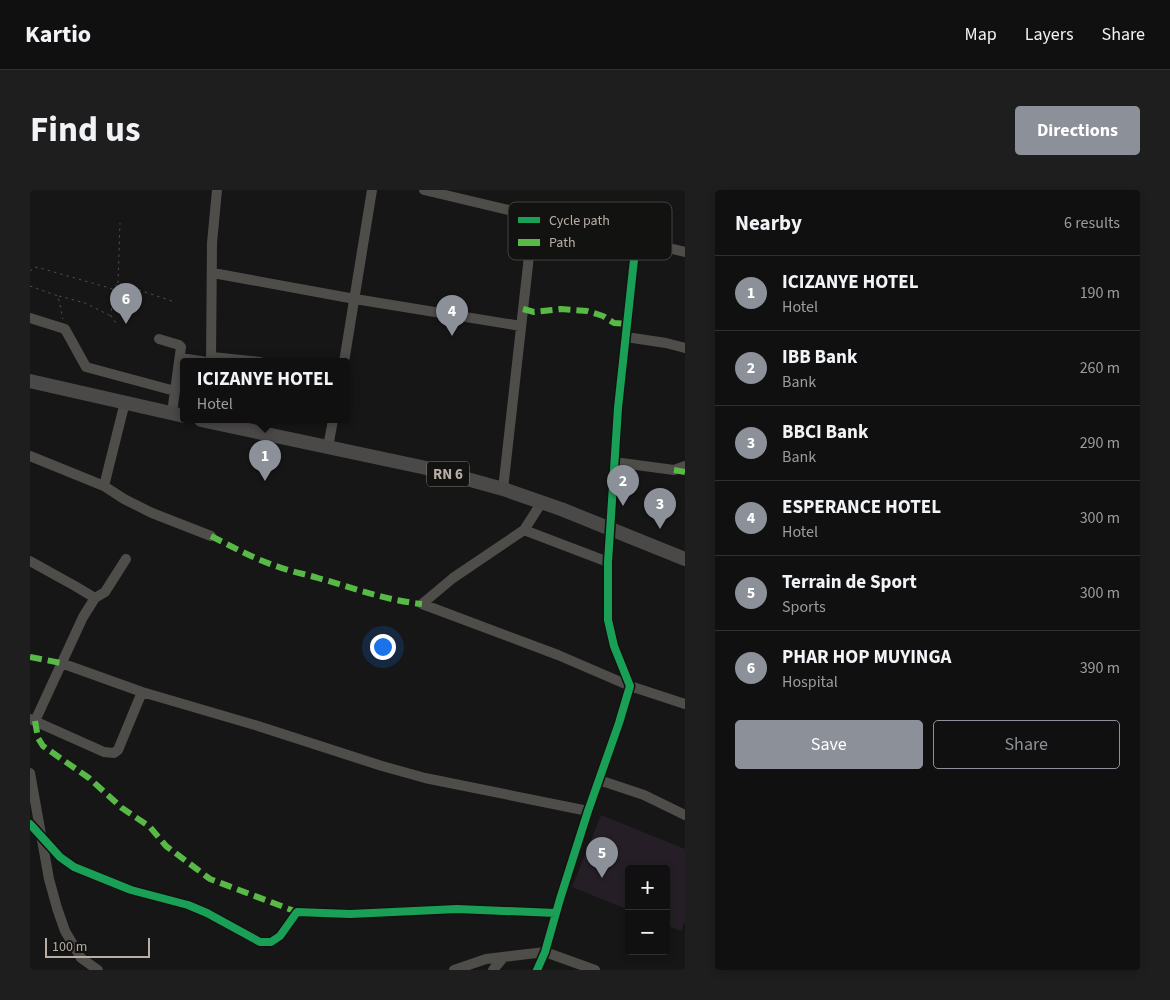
<!DOCTYPE html>
<meta charset="utf-8">
<style>
:root{--surface:#101010;--page:#1e1e1e;--text:#f1f3f6;--muted:#9c9d9f;--line:#303030;--accent:#8c9099}
body{margin:0;font-family:"Source Sans 3",sans-serif;background:var(--page);color:var(--text)}
.controls{position:absolute;right:15px;bottom:15px;display:grid;overflow:hidden;border-radius:5px;box-shadow:0 2px 8px #0003}
.controls button{width:45px;height:45px;display:grid;place-items:center;padding:0;border:0;border-bottom:1px solid var(--line);background:var(--surface);color:var(--text);font:25px sans-serif}
.scale{position:absolute;left:15px;bottom:12px;width:105px;box-sizing:border-box;padding-left:5px;border:2px solid #b9aea6;border-top:0;font-size:14px;line-height:18px;white-space:nowrap;color:#b9aea6;-webkit-text-stroke:4px #121210;paint-order:stroke}
.you{position:absolute;left:352px;top:456px;width:18px;height:18px;margin:-12px;border:4px solid #fff;border-radius:50%;background:#1a73e8;box-shadow:0 0 0 8px #1a73e833}
.badge{display:grid;place-items:center;width:32px;height:32px;border-radius:50%;background:var(--accent);color:#fff;font-size:16px;font-weight:700}
.pin{position:absolute;translate:-50% -41px;filter:drop-shadow(0 1px 2px #0008)}
.pin::after{content:'';position:absolute;top:26px;width:18px;height:15px;background:inherit;clip-path:polygon(0 0,100% 0,50% 100%)}
.popup{position:absolute;left:150px;top:168px;width:170px;height:65px;box-sizing:border-box;display:grid;place-content:center;border-radius:5px;background:var(--surface);filter:drop-shadow(0 1px 4px #0005);font-size:16px;white-space:nowrap;color:var(--muted)}
.popup b{font-size:19px;color:var(--text)}
.popup::after{content:'';position:absolute;left:50%;top:100%;margin-left:-10px;border:10px solid transparent;border-top-color:var(--surface)}
.list{margin:0;padding:0;list-style:none}
h2{display:flex;justify-content:space-between;align-items:center;height:65px;margin:0;padding:0 20px;font-size:21px}
h2 small{font-size:16px;font-weight:400;color:var(--muted)}
.list li{display:grid;grid-template-columns:32px 1fr auto;gap:15px;align-items:center;box-sizing:border-box;height:75px;padding:0 20px;border-top:1px solid var(--line)}
.list b{display:block;font-size:19px;white-space:nowrap}
.list p{margin:0;font-size:16px;white-space:nowrap;color:var(--muted)}
.list em{font-size:16px;font-style:normal;color:var(--muted)}
.actions{display:flex;gap:10px;padding:15px 20px}
.actions a{flex:1;padding:11px 0;border:1px solid var(--accent);border-radius:5px;text-align:center;font-size:18px;color:var(--accent)}
.actions .main{background:var(--accent);color:#fff}
.map{position:relative;flex:none;width:655px;height:780px;overflow:hidden;border-radius:5px}
header{display:flex;align-items:center;gap:30px;box-sizing:border-box;height:70px;padding:0 25px;background:var(--surface);border-bottom:1px solid var(--line)}
header strong{font-size:24px}
nav{display:flex;gap:28px;margin-inline-start:auto;font-size:18px}
.intro{display:flex;align-items:center;justify-content:space-between;box-sizing:border-box;height:120px;padding:0 30px}
h1{margin:0;font-size:35px}
.button{padding:12px 22px;border-radius:5px;background:var(--accent);color:#fff;font-size:18px;font-weight:700}
main{display:flex;gap:30px;padding:0 30px}
aside{flex:1;background:var(--surface);border-radius:5px;box-shadow:0 2px 8px #0003}
.map>svg:first-child{display:block}
.green{fill:#251e26}
.lines{fill:none;stroke-linecap:round;stroke-linejoin:round}
.path{stroke:#514e4c;stroke-width:1;stroke-dasharray:2.5 4;stroke-linecap:butt}
.minor{stroke:#4f4d4a;stroke-width:10}
.major{stroke:#4b4948;stroke-width:14}
.quiet{stroke:#58b947;stroke-width:6;stroke-dasharray:12 6;stroke-linecap:butt}
.cycleway-casing{stroke:#121210;stroke-width:11}
.cycleway{stroke:#1a9f57;stroke-width:8}
.labels{text-anchor:middle;stroke-width:5;stroke-linejoin:round;paint-order:stroke}
.shield{fill:#121210;stroke:#877f79;stroke-width:1}
.shield-label{font-size:15px;font-weight:bold;fill:#b9aea6}
.key{fill:#121210;stroke:#44413d;stroke-width:1}
.key-label{font-size:14px;fill:#b9aea6}
</style>
<header>
<strong>Kartio</strong>
<nav><a>Map</a><a>Layers</a><a>Share</a></nav>
</header>
<div class="intro"><h1>Find us</h1><a class="button">Directions</a></div>
<main>
<div class="map">
<svg width="655" height="780" viewBox="0 0 655 780">
<rect width="100%" height="100%" fill="#161616"/>
<!-- green -->
<path class="green" d="M571,625L655,659V731L651,741L636,735V679H599V720L542,697Z"/>
<g class="lines">
<!-- path -->
<path class="path" d="M0,81L5,77L10,78L83,99L88,93L142,111
M88,93L90,33
M0,96L28,106L33,129
M83,99L81,126L88,136
M29,106L55,113L81,126"/>
<!-- minor -->
<path class="minor" d="M394,0L655,62
M183,83L325,109L491,136
M0,128L35,139L56,177L145,201
M596,147L636,153L655,158
M129,149L149,155L151,157L142,223
M182,167L230,172
M151,168L177,172
M181,172L182,53L187,0
M314,172L342,0
M298,257L303,230
M0,266L74,296L94,309L122,323L181,346
M584,272L644,280L655,276
M74,296L95,212
M473,299L498,75L502,27
M512,312L494,340L423,388L392,414L528,465L600,496L655,514
M494,340L578,372
M0,371L45,396L65,408
M31,473L112,502L228,536L352,576L395,588L558,621
M0,529L74,562L84,563L88,560L112,502
M5,531L53,427L65,408L75,402L96,369
M0,583L19,689L27,718L35,741L51,768L68,780
M569,590L614,605L655,625
M0,634L30,667L44,677L101,700L158,715L177,723L230,752H241L250,746L267,722L320,724L427,719L526,723
M424,780L456,769L515,762L565,780
M463,780L473,768
M507,780L515,762L530,709L558,621L589,533L600,496L584,456L578,430V372L588,218L606,51"/>
<!-- major -->
<path class="major" d="M0,191L154,226
M171,230L401,279L473,299L531,319L655,369"/>
<!-- quiet -->
<path class="quiet" d="M493,119L504,122L531,119L557,121L573,126L584,133L597,134
M644,280L655,282
M181,346C206,359 231,372 258,380C268,383 278,385 288,388C324,398 354,410 392,414
M0,467L31,473
M5,531L8,548L13,556L59,588L92,618L120,637L136,656L180,689L267,722"/>
<defs>
<path id="cycleway" d="M0,634L30,667L44,677L101,700L158,715L177,723L230,752H241L250,746L267,722L320,724L427,719L526,723
M507,780L515,762L530,709L558,621L589,533L600,496L584,456L578,430V372L588,218L606,51"/>
</defs>
<!-- cycleway casing -->
<use href="#cycleway" class="cycleway-casing"/>
<!-- cycleway -->
<use href="#cycleway" class="cycleway"/>
</g>
<g class="labels">
<!-- shield labels -->
<rect class="shield" x="397" y="271.5" width="42" height="25" rx="4"/>
<g class="shield-label">
<text x="418" y="289">RN 6</text>
</g>
</g>
<!-- legend -->
<rect x="478" y="12" width="164" height="58" rx="8" class="key"/>
<rect x="488" y="27" width="22" height="6" fill="#1a9f57"/>
<rect x="488" y="49" width="22" height="7" fill="#58b947"/>
<g class="key-label">
<text x="519" y="35">Cycle path</text>
<text x="519" y="57">Path</text>
</g>
</svg>
<div class="controls">
<button>+</button>
<button>−</button>
</div>
<div class="scale">100 m</div>
<div class="you"></div>
<div class="pin badge" style="left:235px;top:291px">1</div>
<div class="popup"><b>ICIZANYE HOTEL</b>Hotel</div>
<div class="pin badge" style="left:593px;top:316px">2</div>
<div class="pin badge" style="left:630px;top:339px">3</div>
<div class="pin badge" style="left:422px;top:146px">4</div>
<div class="pin badge" style="left:572px;top:688px">5</div>
<div class="pin badge" style="left:96px;top:134px">6</div>
</div>
<aside>
<h2>Nearby<small>6 results</small></h2>
<ul class="list">
<li><span class="badge">1</span><div><b>ICIZANYE HOTEL</b><p>Hotel</p></div><em>190 m</em></li>
<li><span class="badge">2</span><div><b>IBB Bank</b><p>Bank</p></div><em>260 m</em></li>
<li><span class="badge">3</span><div><b>BBCI Bank</b><p>Bank</p></div><em>290 m</em></li>
<li><span class="badge">4</span><div><b>ESPERANCE HOTEL</b><p>Hotel</p></div><em>300 m</em></li>
<li><span class="badge">5</span><div><b>Terrain de Sport</b><p>Sports</p></div><em>300 m</em></li>
<li><span class="badge">6</span><div><b>PHAR HOP MUYINGA</b><p>Hospital</p></div><em>390 m</em></li>
</ul>
<div class="actions"><a class="main">Save</a><a>Share</a></div>
</aside>
</main>
